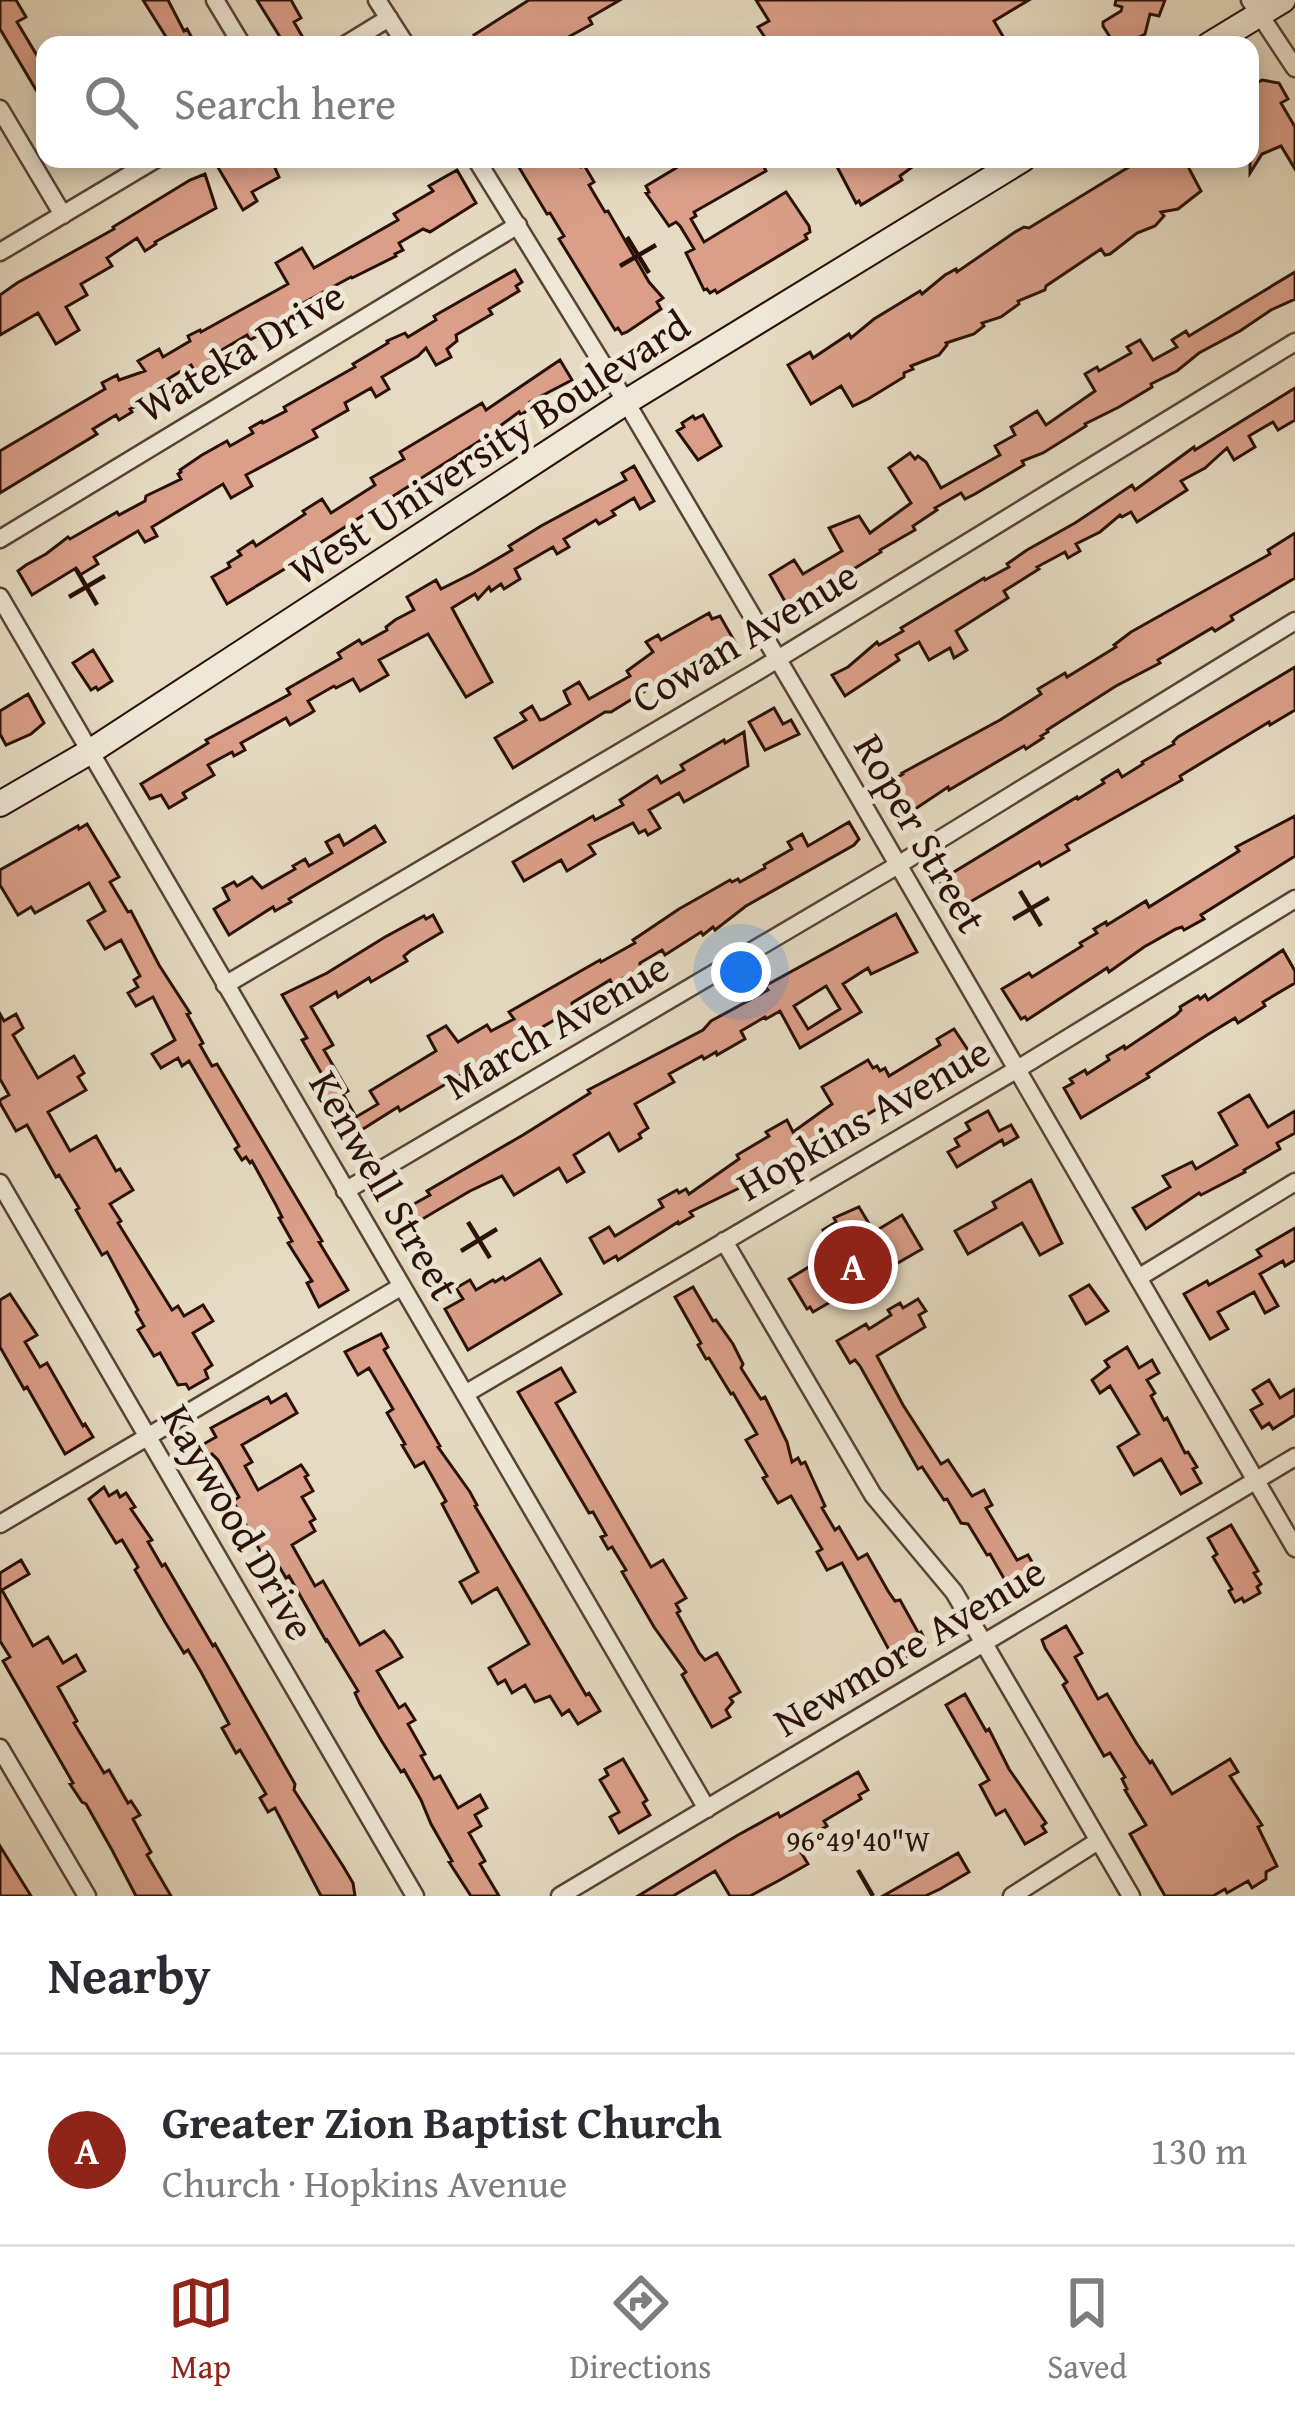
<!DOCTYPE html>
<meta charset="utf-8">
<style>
:root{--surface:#fff;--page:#f2f2f3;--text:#2b2b33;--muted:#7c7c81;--line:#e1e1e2;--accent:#8f2418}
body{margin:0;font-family:"Gentium Book Plus",serif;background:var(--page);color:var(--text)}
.you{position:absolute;left:741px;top:972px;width:42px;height:42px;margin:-30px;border:9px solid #fff;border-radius:50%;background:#1a73e8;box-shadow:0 0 0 18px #1a73e833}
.badge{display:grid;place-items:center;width:78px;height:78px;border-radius:50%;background:var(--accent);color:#fff;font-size:39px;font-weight:700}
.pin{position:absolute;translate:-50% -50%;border:6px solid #fff;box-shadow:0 3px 12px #0006}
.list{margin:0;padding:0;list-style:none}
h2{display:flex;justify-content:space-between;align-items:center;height:156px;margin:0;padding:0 48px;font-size:51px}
h2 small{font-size:39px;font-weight:400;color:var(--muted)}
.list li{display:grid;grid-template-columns:78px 1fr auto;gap:36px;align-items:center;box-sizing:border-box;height:192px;padding:0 48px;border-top:3px solid var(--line)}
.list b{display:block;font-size:45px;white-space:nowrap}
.list p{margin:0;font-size:39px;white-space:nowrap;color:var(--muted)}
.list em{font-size:39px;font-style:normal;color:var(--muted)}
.icon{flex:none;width:66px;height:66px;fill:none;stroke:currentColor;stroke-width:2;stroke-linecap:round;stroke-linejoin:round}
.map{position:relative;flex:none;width:1295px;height:1896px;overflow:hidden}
.search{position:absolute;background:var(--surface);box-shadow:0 6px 18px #0003;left:36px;right:36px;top:36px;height:132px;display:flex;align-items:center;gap:30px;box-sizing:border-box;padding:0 42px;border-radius:24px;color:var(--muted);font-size:45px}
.sheet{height:348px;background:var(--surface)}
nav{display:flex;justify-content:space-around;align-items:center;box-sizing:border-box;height:168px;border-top:3px solid var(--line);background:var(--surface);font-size:33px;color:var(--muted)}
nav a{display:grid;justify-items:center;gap:6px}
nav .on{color:var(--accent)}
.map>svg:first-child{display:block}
.building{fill:#db9f89;stroke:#291006;stroke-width:3;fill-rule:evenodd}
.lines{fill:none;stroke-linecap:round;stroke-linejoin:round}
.street-casing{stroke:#584335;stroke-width:21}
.secondary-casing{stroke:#291006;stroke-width:28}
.street{stroke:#efe8d7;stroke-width:16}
.secondary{stroke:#efe8d7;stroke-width:24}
.ticks{fill:none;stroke:#291006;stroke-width:4.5}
.labels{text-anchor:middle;stroke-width:10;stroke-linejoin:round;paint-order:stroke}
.street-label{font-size:42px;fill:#291006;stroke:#efe8d7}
.ticks-label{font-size:30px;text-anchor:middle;fill:#291006;stroke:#efe8d7;stroke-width:10;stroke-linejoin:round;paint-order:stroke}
</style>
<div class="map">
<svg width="1295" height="1896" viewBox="0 0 1295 1896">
<rect width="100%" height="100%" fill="#e6dbc2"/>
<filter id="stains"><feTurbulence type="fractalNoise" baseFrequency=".00167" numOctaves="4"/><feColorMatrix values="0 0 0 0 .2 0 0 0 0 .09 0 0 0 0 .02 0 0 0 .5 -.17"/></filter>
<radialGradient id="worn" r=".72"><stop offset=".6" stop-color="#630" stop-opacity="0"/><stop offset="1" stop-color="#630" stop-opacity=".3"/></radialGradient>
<!-- building -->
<path class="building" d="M0,0H16L26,17L17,22L45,69V105L0,29Z
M143,0H168L184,31L187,29L196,45H160L168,40Z
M257,0H291L301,18L294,22L302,36L285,45Z
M529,0H620L589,18L592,24L554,45H480L474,35Z
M756,0H1029L994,21L1008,45H750L764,36L758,27L769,21Z
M1116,0H1165L1159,16L1150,14L1145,34L1134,40L1137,45H1115L1103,26V22L1121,11L1122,7L1115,5Z
M1262,80L1279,83L1288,99L1281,103L1295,127V169L1281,146L1262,154L1250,173V87Z
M224,159H291L275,168L279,177L252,192L257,201L243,210L216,164Z
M514,159H576L581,167L584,165L594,182L589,185L605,212L608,211L649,282L663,298L657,302L661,309L627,332L622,334L618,328L615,330L559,239L564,236L550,213L547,214Z
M685,159H778L764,167L766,171L694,212L696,216L691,219L704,242L786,192L809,226L810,232L805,235L807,239L717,293L715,290L710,293L707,289L704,290L686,253L694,249L680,226L676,222L669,226L646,193L649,192L646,186L676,168L674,165Z
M833,159H923L900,176L902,180L861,205L859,201L856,203Z
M1142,159H1184L1201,191L1178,209L1161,212L1164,216L1155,226L1137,233L1110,254L1105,255L1101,249L1046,286L1045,290L1018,301L1019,304L1001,317L982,323L984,326L974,334L946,343L947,345L939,355L911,366L913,369L904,373V377L868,399L853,406L841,386L811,404L788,365L810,352L813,358L849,334L851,338L874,319L920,291L922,294L945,275L956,269L957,272L1015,232L1024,227L1029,228Z
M457,170L476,203L430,232L423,229L399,243L403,250L395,254L396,256L352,278L351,277L292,309L295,314L250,340L247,335L220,351L223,357L196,373L191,365L168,379L170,382L165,384L169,390L130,409L132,412L119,420L116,415L93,429L97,434L0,493V451L105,389L102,383L117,375L119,380L145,371L138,361L159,349L163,357L190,341L188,336L200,330L201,332L288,284L276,263L302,248L314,268L398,220L394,214L433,191L429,186Z
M205,174L216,208L155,242L156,244L145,251L137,238L107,258L112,266L81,284L87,295L66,307L79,330L56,344L38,313L0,335V295L17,283L114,229L113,227L190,180Z
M515,270L522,282L516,286L519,291L489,309L492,314L456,335L457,341L447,349L451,357L436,365L426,348L418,356L382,377L389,389L376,397L371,388L345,403L348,410L313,430L317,437L246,475L252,486L231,498L223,484L152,527L157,536L145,542L138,531L94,557L98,564L80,575L76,568L32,595L18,571L26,565L46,554L68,537L70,539L117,512L119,515L145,501L146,496L181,479L178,474L181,472L180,470L202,455L227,441L230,446L253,433L250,428L262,421L263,423L286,411L284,407L355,367L353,364L388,343L387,341L405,333L408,337L436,320L434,316Z
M1295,272V299L1271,310L1240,331L1199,353L1177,371L1151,384L1152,387L1119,407L1085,424L1086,426L1043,453L1022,461L1024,465L975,494L965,499L961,493L935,508L937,510L913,526L915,530L880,550L881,552L831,583L804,592L807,598L796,605L794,600L787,605L770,575L794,560L803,574L842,551L829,528L859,516L870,533L911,503L889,468L910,453L915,459L918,456L926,462L941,488L1000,455L995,446L1015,435L1011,427L1037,411L1046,425L1095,391L1085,374L1097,367L1099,371L1131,353L1127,347L1140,340L1153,360L1177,347L1172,340L1186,331L1189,336Z
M560,360L572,380L530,402L533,406L521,415L519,412L481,440L309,550L311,553L227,604L212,577L230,567L228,563L241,555L238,551L253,541L256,546L305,514L303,511L322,499L331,513L375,485L371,478L404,459L400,452L482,403L486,410Z
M1295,388V420L1278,430L1273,422L1249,436L1255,447L1234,460L1227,448L1205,468L1181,481L1187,490L1137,522L1131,512L1122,517L1120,515L1100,532L1076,544L1080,551L1068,558L1065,552L1037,567L1039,569L1004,591L1008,598L956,631L967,650L954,658L950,648L929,660L919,642L896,655L899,660L845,696L832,675L848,667L877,642L879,645L903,631L901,628L984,578L985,580L1009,567L1007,564L1027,550L1075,523L1132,485L1135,490L1194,447L1195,450Z
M703,415L721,446L698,460L677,431L684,427L682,423L693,416L695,419Z
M634,466L654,501L640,509L634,498L612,511L615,515L599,524L596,520L564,539L569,547L557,554L553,547L515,569L520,579L504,589L501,584L491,591L489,587L478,599L475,594L452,608L492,682L466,697L428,634L379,660L388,675L360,691L353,679L336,688L334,686L308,701L314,711L311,713L290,725L286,718L241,743L245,750L234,756L232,752L208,765L214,775L183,793L186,798L169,808L161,795L150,799L141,784L208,743L206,740L290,694L287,689L341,658L338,653L359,640L362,644L387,630L386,627L395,620L414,610L407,597L436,580L441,589L473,573L512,550L509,546L541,526L626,480L622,473Z
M1295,533V578L1231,616L1233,620L1215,631L1212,628L1158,660L1160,663L1116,686L1047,730L1048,732L1041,736L1043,738L1026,749L1024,746L949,790L948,787L906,815L888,783L903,774L902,773L1000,720L1041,694L1038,689L1065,673L1067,677L1116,647L1114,645L1131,632L1270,554L1268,550Z
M709,613L712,619L720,616L735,642L714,652L713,649L611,712H605L513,768L495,738L526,720L521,713L532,706L540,720L544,719L570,704L564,691L579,682L589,699L630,676L627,671L653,652L646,642L658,635L661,640Z
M93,650L112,681L98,690L96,687L91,690L73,663Z
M1295,667V710L1270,725L1269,722L1180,776L1182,780L1066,845L1069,850L1041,866L1039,862L956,910L939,881L1077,797L1078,799L1104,783L1102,780L1118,770L1122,777L1143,764L1142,762L1174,744L1173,742L1178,737Z
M28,694L44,723L31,734L6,745L0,734V711Z
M774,708L783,724L791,720L799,734L765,750L749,722Z
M744,732L748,766L684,802L679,793L649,810L660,828L648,835L645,830L639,833L633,823L589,845L595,854L567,871L561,860L524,881L513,862L593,816L595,820L623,805L620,800L657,776L661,783L684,770L681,765L724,740L725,743Z
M1295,816V856L1201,915L1204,919L1184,930L1182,927L1176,929L1144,947L1109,972L1107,968L1027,1020L1025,1017L1021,1019L1002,989L1029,973L1032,977L1082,946L1080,943L1097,933L1094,929L1106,922L1107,925L1146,901L1149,907L1239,851L1236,847Z
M849,822L859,839L854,845L746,906L715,930L713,927L703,935L701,932L665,955L662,950L640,963V969L612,984L610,980L572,1003L573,1009L400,1111L398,1107L344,1141L325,1107L328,1105L314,1081L323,1076L302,1040L307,1038L282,995L327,973L385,937L424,916L426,919L433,915L442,932L410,951L404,956L407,961L371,982L369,978L338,997L336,992L311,1007L333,1045L324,1050L348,1091L343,1094L356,1117L378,1104L370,1091L436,1051L428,1036L446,1026L458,1042L487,1025L491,1031L514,1019L509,1012L600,960L601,962L635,943L633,940L679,909L730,880L732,882L738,879L740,882L765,868L764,865L792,849L788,842L802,834L808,846Z
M87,824L119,877L110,882L128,912L131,911L159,965L190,1013L187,1014L203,1043L200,1045L212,1066L217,1064L322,1241L319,1242L348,1290L319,1307L307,1283L312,1281L288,1243L292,1241L279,1218L282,1217L276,1205L252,1161L250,1163L246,1157L242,1160L235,1149L239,1146L189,1061L182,1066L178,1058L161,1068L152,1054L175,1040L153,997L136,1006L128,993L138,987L134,980L140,976L121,940L105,949L88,921L105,911L89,883L35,913L31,907L18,915L0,885V870L78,826L79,829Z
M375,826L385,842L289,899L291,902L275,911L273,907L229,935L214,909L229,900L223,888L234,882L237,886L252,877L262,888L295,869L293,866L305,859L309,866L332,853L326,842L339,835L344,845Z
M896,914L917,952L871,974L868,968L843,984L861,1012L800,1048L780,1011L766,1019L765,1017L741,1031L745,1039L717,1055L716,1052L704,1059L702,1056L669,1074L674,1082L635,1104L648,1128L639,1134L641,1138L619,1151L609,1133L574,1155L584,1172L567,1182L559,1168L514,1195L502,1176L470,1191L402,1231L394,1215L430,1195L427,1191L523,1135L590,1093L588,1090L703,1030L711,1021L768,990L765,986ZM826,986L840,1009L808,1029L794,1006Z
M1283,950L1295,971V983L1263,1002L1265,1006L1238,1023L1235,1018L1207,1035L1147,1074L1149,1077L1081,1118L1064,1088L1073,1083L1070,1079L1085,1070L1087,1074L1109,1060L1107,1056L1124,1046L1125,1049L1176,1015L1181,1010L1180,1007L1198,996L1200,999L1205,995L1208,1000Z
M0,1014L4,1021L16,1014L23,1028L13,1035L38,1078L74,1056L84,1073L78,1077L86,1090L48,1112L70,1151L96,1136L116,1171L120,1169L133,1190L110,1204L121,1221L118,1223L172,1310L178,1306L184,1316L203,1305L213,1321L193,1333L212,1365L205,1370L208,1378L189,1389L186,1384L178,1385L160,1353L154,1356L138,1330L144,1326L136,1312L138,1310L107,1252L102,1255L76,1210L79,1208L59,1175L56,1177L27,1125L16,1131L0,1103V1100L9,1095L0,1079Z
M954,1029L970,1053L956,1062L955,1059L902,1094L758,1179L690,1212L693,1216L679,1224L678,1222L626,1255L618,1260L616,1256L604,1263L590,1238L609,1227L615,1236L663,1207L659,1200L677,1190L679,1193L686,1189L689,1194L739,1159L737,1155L769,1136L766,1132L787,1120L793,1132L832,1104L822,1087L868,1060L873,1068L877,1066L880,1071L885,1068L889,1076L940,1045L937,1039Z
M1249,1095L1268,1127L1295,1111V1133L1277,1143L1280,1149L1244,1170L1245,1172L1201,1195L1199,1193L1146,1229L1133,1208L1170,1187L1163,1176L1192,1162L1196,1169L1237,1145L1219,1113Z
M988,1111L999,1131L1011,1125L1018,1137L1004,1145L1002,1140L957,1167L948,1152L959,1146L955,1139L970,1130L966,1123Z
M1031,1180L1062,1243L1040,1255L1022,1223L968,1254L955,1231L996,1208L993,1202Z
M859,1207L874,1232L902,1215L922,1249L813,1312L810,1307L807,1309L789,1279L835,1251L823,1230L836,1222L834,1218Z
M1295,1228V1260L1285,1266L1283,1261L1260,1274L1278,1306L1265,1313L1254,1292L1218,1312L1228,1329L1210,1339L1184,1294L1207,1281L1209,1285L1261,1256L1257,1250Z
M540,1259L561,1294L468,1350L445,1309L463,1299L456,1288L470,1280L476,1290L493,1280L495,1282L503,1277L505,1280Z
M1089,1285L1108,1311L1086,1324L1070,1296Z
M693,1287L713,1321L716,1320L733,1344L743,1364L741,1368L755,1390L761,1399L765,1397L787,1442L792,1462L798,1458L801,1464L805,1462L825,1506L822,1508L835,1530L839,1527L858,1559L867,1554L888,1591L895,1601L900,1600L919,1634L921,1632L927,1644L905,1659L897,1645L889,1650L842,1563L827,1570L817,1552L822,1549L791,1496L778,1503L763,1478L767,1476L746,1440L757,1434L733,1393L731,1394L709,1358L706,1359L698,1345L701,1343L675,1297Z
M10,1294L37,1335L25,1342L40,1367L47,1363L83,1426L85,1424L93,1437L65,1454L27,1387L24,1389L0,1347V1300Z
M918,1299L926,1311L919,1315L925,1327L877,1356L903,1405L941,1464L948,1460L972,1496L984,1490L992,1505L986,1508L1017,1560L1028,1555L1041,1578L1016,1595L1013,1588L1010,1589L990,1554L987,1555L968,1524L961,1523L947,1499L944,1500L922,1467L918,1469L860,1366L855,1360L850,1363L837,1341L866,1324L869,1329L891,1315L888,1310L900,1303L903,1308Z
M381,1334L388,1347L384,1350L440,1446L438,1447L470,1492L477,1505L475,1506L586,1695L589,1693L600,1711L578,1724L569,1710L562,1715L550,1696L535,1702L525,1685L512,1693L505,1680L498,1684L489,1668L529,1644L497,1588L472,1603L460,1582L478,1572L442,1504L446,1501L424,1462L415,1467L402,1445L405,1444L387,1413L393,1409L369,1368L358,1375L345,1352Z
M1127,1347L1139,1368L1152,1360L1159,1373L1147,1380L1155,1393L1151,1396L1164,1420L1167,1418L1185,1453L1188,1452L1197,1467L1193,1469L1201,1483L1181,1494L1161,1459L1134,1475L1118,1447L1139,1434L1110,1386L1100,1393L1092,1380L1109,1367L1105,1361Z
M561,1368L575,1392L556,1403L651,1567L663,1560L686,1598L676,1604L680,1611L677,1613L699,1653L705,1660L717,1653L740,1692L730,1698L733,1702L726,1710L730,1717L712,1727L682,1675L686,1672L654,1627L622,1572L626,1570L612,1547L608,1549L601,1537L606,1535L593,1512L589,1513L518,1392Z
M1269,1380L1280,1398L1295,1389V1415L1273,1429L1269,1423L1262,1428L1251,1410L1262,1404L1253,1390Z
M286,1394L297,1413L242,1445L252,1462L245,1466L258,1490L301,1465L308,1475L305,1477L313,1491L302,1497L315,1519L310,1522L315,1531L292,1545L315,1586L323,1581L360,1645L384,1631L392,1641L402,1657L377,1671L399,1708L405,1704L415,1720L408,1724L425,1754L421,1756L434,1779L440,1776L458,1808L480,1795L487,1808L475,1815L481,1826L469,1833L485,1861L480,1864L499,1896H471L449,1862L452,1861L431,1824L421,1800L404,1770L401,1772L381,1740L360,1704L355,1693L358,1691L327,1640L326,1641L289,1576L286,1578L273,1556L265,1560L233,1501L239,1497L218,1460L212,1454L209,1456L202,1445L216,1437L211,1428L268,1397L271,1403Z
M104,1487L109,1496L117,1491L120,1497L126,1493L135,1507L131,1509L152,1540L148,1542L162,1566L165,1564L213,1646L215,1644L295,1784L294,1790L343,1866L353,1883L355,1896H321L275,1808L268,1812L260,1798L266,1794L240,1750L236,1753L222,1728L229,1724L201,1672L188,1650L184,1653L165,1622L135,1570L138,1567L122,1540L116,1543L89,1499Z
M1231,1525L1258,1571L1254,1573L1261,1584L1257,1587L1260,1593L1244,1602L1242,1598L1235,1602L1229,1591L1232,1589L1213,1557L1217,1554L1208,1538Z
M21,1560L29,1574L2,1590L33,1646L48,1637L63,1663L76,1655L85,1671L58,1687L77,1721L74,1723L104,1773L109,1770L128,1803L131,1801L140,1815L133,1819L151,1852L147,1855L171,1896H136L112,1850L86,1804L82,1802L70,1784L73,1783L3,1661L10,1657L0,1641V1573Z
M1066,1626L1082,1653L1075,1657L1098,1699L1107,1694L1137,1744L1150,1763L1152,1761L1172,1794L1230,1759L1238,1772L1230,1776L1262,1825L1258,1827L1277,1866L1266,1872V1879L1252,1888L1248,1881L1227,1893L1225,1889L1213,1896H1165L1130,1834L1146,1825L1125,1790L1127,1789L1122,1779L1125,1777L1110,1753L1104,1756L1063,1685L1067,1682L1045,1648L1042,1640Z
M965,1694L986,1731L989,1729L1009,1769L1046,1823L1042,1826L1046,1832L1025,1844L1005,1810L996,1815L980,1785L989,1780L946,1705Z
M623,1759L647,1800L643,1803L650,1815L619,1833L610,1817L619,1812L600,1780L608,1775L605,1769Z
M858,1772L868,1790L859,1795L861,1799L824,1821L827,1826L796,1844L808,1864L778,1881L750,1896H730L715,1871L673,1896H638L738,1835L778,1813L780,1817Z
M0,1846L31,1896H0Z
M958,1853L969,1872L940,1889L925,1896H883Z"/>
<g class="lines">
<defs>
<path id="street" d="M215,0L242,45
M377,0L406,45
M1250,0L1295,68
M345,45L389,18
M0,109L63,215
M476,159L626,402L839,763L1295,1548
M0,252L156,159
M0,539L518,225
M0,597L707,1809
M225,985L758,671L1295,342
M0,1183L415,1896
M345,1191L898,865L1295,621
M724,1241L873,1495L954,1592L1131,1896
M1138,1278L1295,1182
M465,1394L1016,1070L1295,899
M0,1524L402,1286
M0,1748L87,1896
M560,1896L1295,1457
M1012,1896L1098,1841"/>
<path id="secondary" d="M1209,45L1283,0
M0,804L91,751L626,402L1023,159"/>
</defs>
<!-- street casing -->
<use href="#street" class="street-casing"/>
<!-- secondary casing -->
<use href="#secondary" class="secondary-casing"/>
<!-- street -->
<use href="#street" class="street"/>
<!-- secondary -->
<use href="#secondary" class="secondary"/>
</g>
<!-- ticks -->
<path class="ticks" d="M627,237L649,273M620,266L656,245M76,569L97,605M69,597L105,576M1020,891L1041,926M1013,919L1049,898M468,1222L490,1258M461,1251L497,1229M858,1870L873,1896"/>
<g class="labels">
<!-- street labels -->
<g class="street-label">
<text transform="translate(240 351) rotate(-31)" y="15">Wateka Drive</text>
<text transform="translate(489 447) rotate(-33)" y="15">West University Boulevard</text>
<text transform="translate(744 636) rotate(-31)" y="15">Cowan Avenue</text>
<text transform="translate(921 833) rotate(60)" y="15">Roper Street</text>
<text transform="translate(556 1025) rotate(-30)" y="15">March Avenue</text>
<text transform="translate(863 1118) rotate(-30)" y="15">Hopkins Avenue</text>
<text transform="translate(385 1185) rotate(60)" y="15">Kenwell Street</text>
<text transform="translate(239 1522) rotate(60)" y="15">Kaywood Drive</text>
<text transform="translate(909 1646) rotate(-31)" y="15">Newmore Avenue</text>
</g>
</g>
<g class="ticks-label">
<text x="858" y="1851">96°49'40"W</text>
</g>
<rect width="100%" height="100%" filter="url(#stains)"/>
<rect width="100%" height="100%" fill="url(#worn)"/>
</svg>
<div class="you"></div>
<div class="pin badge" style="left:853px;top:1265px">A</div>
<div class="search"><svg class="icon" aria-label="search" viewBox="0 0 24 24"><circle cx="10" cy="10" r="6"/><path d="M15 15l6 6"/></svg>Search here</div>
</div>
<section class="sheet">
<h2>Nearby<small></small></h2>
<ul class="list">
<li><span class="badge">A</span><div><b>Greater Zion Baptist Church</b><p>Church · Hopkins Avenue</p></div><em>130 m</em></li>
</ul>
</section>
<nav>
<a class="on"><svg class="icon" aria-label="map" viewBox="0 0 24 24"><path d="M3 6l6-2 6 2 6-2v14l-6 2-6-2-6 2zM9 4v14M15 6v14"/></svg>Map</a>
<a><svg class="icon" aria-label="directions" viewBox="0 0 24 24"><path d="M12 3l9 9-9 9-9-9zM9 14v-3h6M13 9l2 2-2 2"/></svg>Directions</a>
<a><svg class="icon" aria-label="saved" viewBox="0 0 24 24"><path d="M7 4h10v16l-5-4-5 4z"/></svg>Saved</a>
</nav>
